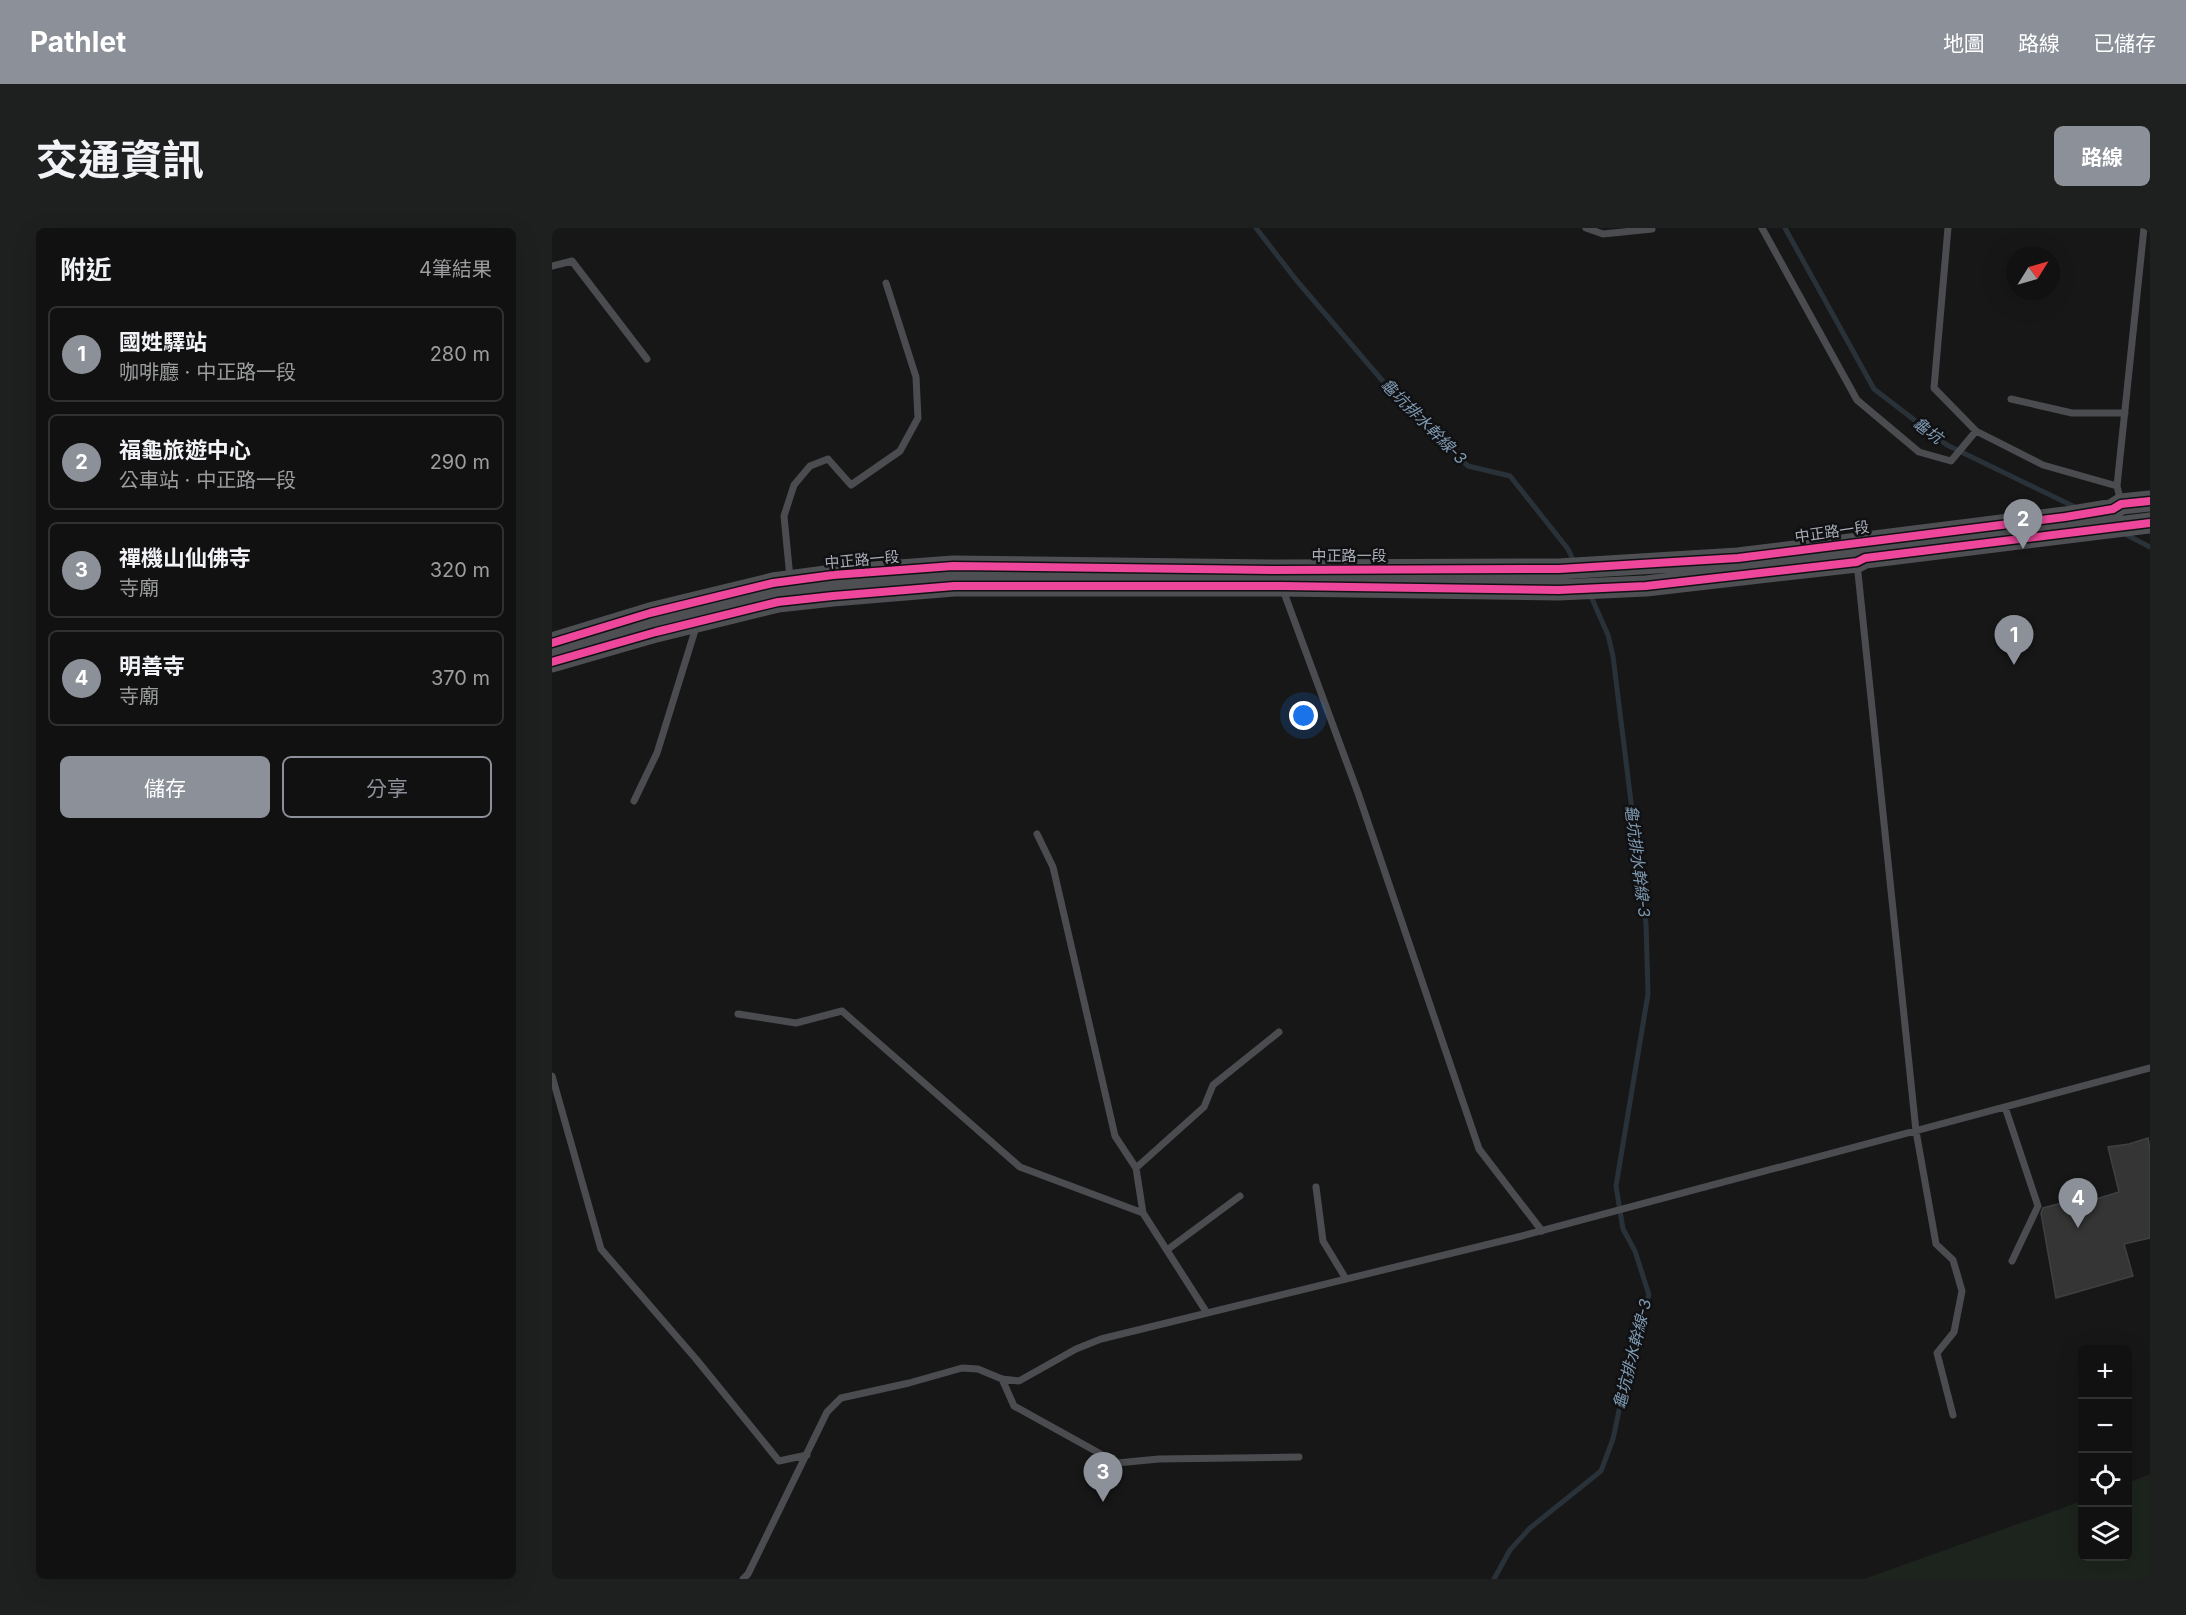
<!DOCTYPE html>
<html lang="zh-TW">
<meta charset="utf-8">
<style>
:root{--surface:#111;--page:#1e1f1f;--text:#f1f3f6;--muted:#9c9d9f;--line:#303131;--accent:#8c9099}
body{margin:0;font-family:Inter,"Noto Sans TC",sans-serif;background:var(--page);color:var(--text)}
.controls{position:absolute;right:18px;bottom:18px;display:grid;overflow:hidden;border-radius:9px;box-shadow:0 6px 24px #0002}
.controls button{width:54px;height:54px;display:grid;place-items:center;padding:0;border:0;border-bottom:2px solid var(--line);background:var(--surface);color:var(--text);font:30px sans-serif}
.compass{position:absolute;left:1454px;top:18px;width:54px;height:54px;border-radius:50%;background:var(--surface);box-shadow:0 6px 24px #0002;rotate:53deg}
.you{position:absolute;left:752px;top:488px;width:21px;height:21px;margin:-15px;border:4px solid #fff;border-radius:50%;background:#1a73e8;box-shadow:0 0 0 9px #1a73e833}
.badge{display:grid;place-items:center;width:39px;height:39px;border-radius:50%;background:var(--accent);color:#fff;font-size:20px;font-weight:700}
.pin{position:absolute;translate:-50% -50px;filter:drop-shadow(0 2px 3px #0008)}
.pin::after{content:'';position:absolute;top:32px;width:21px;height:18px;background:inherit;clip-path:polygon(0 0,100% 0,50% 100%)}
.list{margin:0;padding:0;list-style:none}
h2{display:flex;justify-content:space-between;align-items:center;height:78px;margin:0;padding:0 24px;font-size:26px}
h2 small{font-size:20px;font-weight:400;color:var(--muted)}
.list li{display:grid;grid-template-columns:39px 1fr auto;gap:18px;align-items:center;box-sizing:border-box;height:96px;margin:0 12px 12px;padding:0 12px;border:2px solid var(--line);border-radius:9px}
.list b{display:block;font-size:22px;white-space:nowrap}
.list p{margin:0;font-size:20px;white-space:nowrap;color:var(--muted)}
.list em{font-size:20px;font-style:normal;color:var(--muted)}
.actions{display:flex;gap:12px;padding:18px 24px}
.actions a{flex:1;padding:14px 0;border:2px solid var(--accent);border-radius:9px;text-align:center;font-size:21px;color:var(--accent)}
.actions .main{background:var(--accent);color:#fff}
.icon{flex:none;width:33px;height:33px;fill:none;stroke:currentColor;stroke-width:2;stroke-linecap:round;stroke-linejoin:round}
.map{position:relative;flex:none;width:1598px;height:1351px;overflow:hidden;border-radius:9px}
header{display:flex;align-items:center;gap:36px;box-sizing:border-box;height:84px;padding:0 30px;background:var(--accent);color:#fff}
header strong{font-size:28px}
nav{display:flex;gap:33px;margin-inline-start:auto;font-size:21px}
.intro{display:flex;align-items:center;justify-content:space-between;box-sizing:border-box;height:144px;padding:0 36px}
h1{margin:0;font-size:42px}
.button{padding:15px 27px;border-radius:9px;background:var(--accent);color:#fff;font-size:21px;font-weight:700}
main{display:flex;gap:36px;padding:0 36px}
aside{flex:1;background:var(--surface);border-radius:9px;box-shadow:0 6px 24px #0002}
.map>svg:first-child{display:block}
.green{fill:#1d241e}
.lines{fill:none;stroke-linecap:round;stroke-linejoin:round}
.stream{stroke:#2a3239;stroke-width:5}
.building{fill:#353536;stroke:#3f4043;stroke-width:1.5}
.lane{stroke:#4b4c50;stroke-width:7}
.primary{stroke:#4d4f52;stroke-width:21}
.cycleway-casing{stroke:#111113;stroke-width:11}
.cycleway{stroke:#ed469a;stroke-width:8}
.labels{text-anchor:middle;stroke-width:5;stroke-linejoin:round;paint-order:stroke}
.street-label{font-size:15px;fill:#a8adb8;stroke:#111113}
.water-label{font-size:16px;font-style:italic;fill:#7f9bb3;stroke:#111113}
</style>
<header>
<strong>Pathlet</strong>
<nav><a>地圖</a><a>路線</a><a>已儲存</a></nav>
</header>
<div class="intro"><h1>交通資訊</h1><a class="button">路線</a></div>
<main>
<aside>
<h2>附近<small>4筆結果</small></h2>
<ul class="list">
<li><span class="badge">1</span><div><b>國姓驛站</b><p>咖啡廳 · 中正路一段</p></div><em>280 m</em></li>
<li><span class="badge">2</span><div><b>福龜旅遊中心</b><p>公車站 · 中正路一段</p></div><em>290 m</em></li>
<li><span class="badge">3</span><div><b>禪機山仙佛寺</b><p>寺廟</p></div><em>320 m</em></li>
<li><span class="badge">4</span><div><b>明善寺</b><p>寺廟</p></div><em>370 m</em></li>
</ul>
<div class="actions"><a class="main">儲存</a><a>分享</a></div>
</aside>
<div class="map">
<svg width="1598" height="1351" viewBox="0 0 1598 1351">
<rect width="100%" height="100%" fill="#171717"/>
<!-- green -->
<path class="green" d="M1598,1246V1351H1312L1530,1273V1328H1576V1255Z"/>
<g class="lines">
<!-- stream -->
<path class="stream" d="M704,0L745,53L847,172L916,238L958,248L1016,321L1022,334
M1233,0L1322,161L1395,217L1525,280
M1573,306L1598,319
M942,1351L958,1322L978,1300L1049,1243L1061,1211L1082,1112L1097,1067L1083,1023L1071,1001L1064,958L1096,766L1094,696L1061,428L1056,407L1037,364"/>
</g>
<!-- building -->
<path class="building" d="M1596,910L1598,921V1010L1572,1016L1581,1048L1504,1070L1489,985L1491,980L1540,967L1541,972L1567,964L1556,919L1577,916Z"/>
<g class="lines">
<!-- lane -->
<path class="lane" d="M1034,0L1051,6L1100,1
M1210,0L1305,172L1367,224L1399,233L1424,203
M1396,0L1382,160L1424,203L1491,237L1565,258
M0,38L20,33L95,131
M1459,171L1520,185H1573
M1569,274L1565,258L1592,0
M1305,335L1364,903L1384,1016L1401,1032L1410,1063L1402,1104L1385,1125L1401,1187
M238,350L232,288L242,257L258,238L276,231L299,257L348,223L366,190L364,149L334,55
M731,362L806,565L927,921L990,1003
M82,573L105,525L145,396
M485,606L501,639L563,908L584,940L591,985
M186,786L244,795L290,783L468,939L591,985L655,1085
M0,848L49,1021L144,1131L227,1233L255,1227
M1453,879L1486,978L1460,1033
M584,940L652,879L661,857L727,804
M764,959L771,1013L794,1051
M615,1022L688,968
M450,1151L462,1178L565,1235L607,1231L747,1229
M191,1351L196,1346L275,1184L289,1170L357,1155L410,1140L426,1141L450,1151L467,1153L524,1121L549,1111L970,1008L1598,840"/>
<!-- primary -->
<path class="primary" d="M0,415L98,385L221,355L281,347L401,338L725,342L1007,341L1186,330L1513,289L1561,281L1569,276L1598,273
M0,434L104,404L226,374L281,368L402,358H730L1007,362L1094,358L1305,334L1313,330L1598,295"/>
<defs>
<path id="cycleway" d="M0,415L98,385L221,355L281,347L401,338L725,342L1007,341L1186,330L1513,289L1561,281L1569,276L1598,273
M0,434L104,404L226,374L281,368L402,358H730L1007,362L1094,358L1305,334L1313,330L1598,295"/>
</defs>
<!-- cycleway casing -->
<use href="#cycleway" class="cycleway-casing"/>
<!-- cycleway -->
<use href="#cycleway" class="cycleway"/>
</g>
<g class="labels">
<!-- street labels -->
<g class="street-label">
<text transform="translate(1280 304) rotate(-8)" y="5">中正路一段</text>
<text x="797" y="333">中正路一段</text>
<text transform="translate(310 332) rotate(-5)" y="5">中正路一段</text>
</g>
<!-- water labels -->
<g class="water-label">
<text transform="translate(872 193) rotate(45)" y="6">龜坑排水幹線-3</text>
<text transform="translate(1376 202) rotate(37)" y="6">龜坑</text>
<text transform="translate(1086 633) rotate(83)" y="6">龜坑排水幹線-3</text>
<text transform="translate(1080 1126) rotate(-76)" y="6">龜坑排水幹線-3</text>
</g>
</g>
</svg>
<div class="controls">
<button>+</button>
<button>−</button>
<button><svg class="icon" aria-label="locate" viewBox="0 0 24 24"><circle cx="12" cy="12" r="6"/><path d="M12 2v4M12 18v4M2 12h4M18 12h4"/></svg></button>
<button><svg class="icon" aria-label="layers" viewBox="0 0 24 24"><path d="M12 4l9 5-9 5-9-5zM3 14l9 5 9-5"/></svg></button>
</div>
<svg class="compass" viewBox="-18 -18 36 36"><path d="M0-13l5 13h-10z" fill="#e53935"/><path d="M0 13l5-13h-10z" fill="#9c9d9f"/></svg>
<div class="you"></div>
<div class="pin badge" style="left:1462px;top:437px">1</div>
<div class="pin badge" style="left:1471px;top:321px">2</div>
<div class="pin badge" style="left:551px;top:1274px">3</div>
<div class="pin badge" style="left:1526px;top:1000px">4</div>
</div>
</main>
